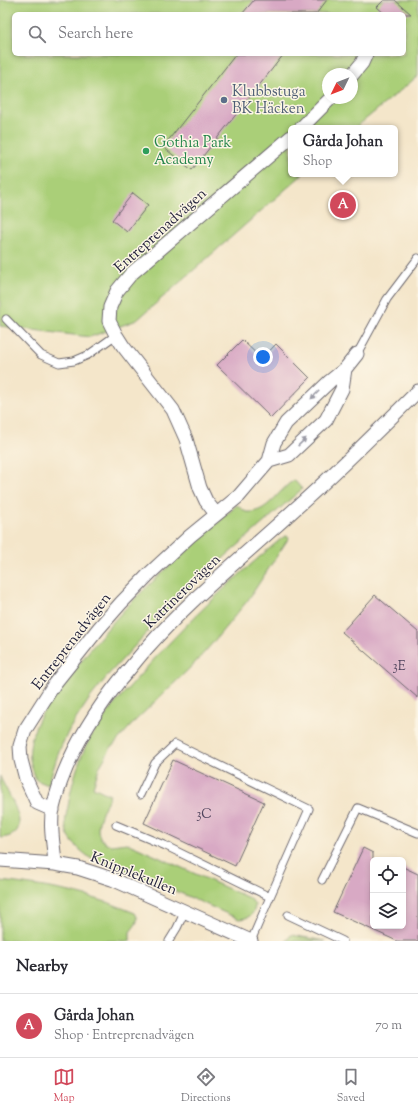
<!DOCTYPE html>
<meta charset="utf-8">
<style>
:root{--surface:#fff;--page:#f2f2f3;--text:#2b2b33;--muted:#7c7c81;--line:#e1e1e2;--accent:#d1495b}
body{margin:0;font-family:"Sorts Mill Goudy",serif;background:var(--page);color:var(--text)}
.controls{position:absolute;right:12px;bottom:12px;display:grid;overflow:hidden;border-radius:6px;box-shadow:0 2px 6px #0003}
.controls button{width:36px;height:36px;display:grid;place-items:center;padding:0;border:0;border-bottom:1px solid var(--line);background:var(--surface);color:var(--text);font:20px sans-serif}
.compass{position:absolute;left:322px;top:68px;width:36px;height:36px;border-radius:50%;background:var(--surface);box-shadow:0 2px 6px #0003;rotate:227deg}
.you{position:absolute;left:263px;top:357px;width:14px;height:14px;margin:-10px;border:3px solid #fff;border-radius:50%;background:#1a73e8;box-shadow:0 0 0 6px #1a73e833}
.badge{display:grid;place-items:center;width:26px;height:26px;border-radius:50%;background:var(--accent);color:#fff;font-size:13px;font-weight:700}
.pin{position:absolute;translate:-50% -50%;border:2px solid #fff;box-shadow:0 1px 4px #0006}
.popup{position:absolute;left:288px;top:125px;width:110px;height:52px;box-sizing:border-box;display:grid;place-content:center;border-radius:6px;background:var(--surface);filter:drop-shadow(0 1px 3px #0005);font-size:13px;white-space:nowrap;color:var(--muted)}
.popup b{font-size:15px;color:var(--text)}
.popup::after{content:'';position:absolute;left:50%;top:100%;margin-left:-8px;border:8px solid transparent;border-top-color:var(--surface)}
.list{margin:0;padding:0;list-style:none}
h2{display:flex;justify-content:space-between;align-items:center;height:52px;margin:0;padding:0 16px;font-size:17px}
h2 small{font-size:13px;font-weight:400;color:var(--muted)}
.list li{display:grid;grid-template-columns:26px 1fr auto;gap:12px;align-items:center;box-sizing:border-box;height:64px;padding:0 16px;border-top:1px solid var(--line)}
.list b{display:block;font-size:15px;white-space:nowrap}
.list p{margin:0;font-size:13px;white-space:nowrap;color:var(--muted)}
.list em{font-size:13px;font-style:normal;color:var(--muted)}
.icon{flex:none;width:22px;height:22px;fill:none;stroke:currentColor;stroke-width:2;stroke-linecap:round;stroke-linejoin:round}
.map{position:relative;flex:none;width:418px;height:941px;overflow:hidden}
.search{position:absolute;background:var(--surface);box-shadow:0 2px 6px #0003;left:12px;right:12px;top:12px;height:44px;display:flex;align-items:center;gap:10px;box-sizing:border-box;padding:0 14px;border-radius:6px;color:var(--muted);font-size:15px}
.sheet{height:116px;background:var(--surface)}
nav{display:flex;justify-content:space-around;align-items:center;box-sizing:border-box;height:56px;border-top:1px solid var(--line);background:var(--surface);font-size:11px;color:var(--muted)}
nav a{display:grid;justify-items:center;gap:2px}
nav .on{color:var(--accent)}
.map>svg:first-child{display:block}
.green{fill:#aacf78;stroke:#66785a;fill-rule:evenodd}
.building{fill:#d8a9c4}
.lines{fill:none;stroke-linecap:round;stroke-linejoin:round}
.lane-casing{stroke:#6c676d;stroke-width:9}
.street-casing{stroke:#6c676d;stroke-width:15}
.lane{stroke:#fff;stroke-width:7}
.street{stroke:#fff;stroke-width:13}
.oneway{fill:#9c9ca7}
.service-dot{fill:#5c6f8a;stroke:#fcf5e5;stroke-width:1.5}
.leisure-dot{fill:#2e9e5b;stroke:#fcf5e5;stroke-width:1.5}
.labels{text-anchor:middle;stroke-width:3;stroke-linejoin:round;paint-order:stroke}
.number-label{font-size:13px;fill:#50445d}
.service-label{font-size:15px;fill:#4e5e75;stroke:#fcf5e5;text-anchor:start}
.leisure-label{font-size:15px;fill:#27864d;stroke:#fcf5e5;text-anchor:start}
.street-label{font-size:15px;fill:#22223b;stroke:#fcf5e5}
</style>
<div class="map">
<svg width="418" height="941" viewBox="0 0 418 941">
<rect width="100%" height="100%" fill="#fcf5e5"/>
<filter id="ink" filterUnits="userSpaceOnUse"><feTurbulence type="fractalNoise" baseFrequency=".025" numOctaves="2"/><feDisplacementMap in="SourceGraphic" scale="8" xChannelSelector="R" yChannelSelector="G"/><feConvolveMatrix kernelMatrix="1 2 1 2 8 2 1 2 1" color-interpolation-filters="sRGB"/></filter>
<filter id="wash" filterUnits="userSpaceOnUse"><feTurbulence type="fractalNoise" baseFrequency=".012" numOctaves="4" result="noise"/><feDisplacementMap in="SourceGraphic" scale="16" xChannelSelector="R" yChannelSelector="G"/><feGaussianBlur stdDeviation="0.9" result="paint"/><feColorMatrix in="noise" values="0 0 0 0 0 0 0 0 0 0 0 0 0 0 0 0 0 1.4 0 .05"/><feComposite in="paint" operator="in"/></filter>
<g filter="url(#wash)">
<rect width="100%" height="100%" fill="#f4e6ca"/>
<!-- green -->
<path class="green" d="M0,0H418V76L355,128H291V174H303L137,320L90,337L0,326ZM14,14H404V54H14ZM328,74H352V98H328Z
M294,480L302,489L193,585L153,626L109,674L90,698L70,728L59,751L48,785L36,780C33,770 28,760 30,748C33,720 52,698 69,677C93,645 118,614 147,587C176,559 207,533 237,505L246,512C268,514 277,491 294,480Z
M286,536L289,537L288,539L248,600L210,646L193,665L136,720L110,749L99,768L93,787L110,795C104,810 86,837 111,845L127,843L251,899L255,905C255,915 247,919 239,919L169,888L90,858C80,850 68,841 66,828C64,819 68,809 69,801C72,783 78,764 85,748C97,723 121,696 140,675C183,626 231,580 282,538Z
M0,776C7,795 39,835 0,838Z
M0,881C34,885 70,890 103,901C114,904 124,909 135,913C141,921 134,926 130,932V941H0Z
M291,935L325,941H286Z"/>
<g id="blocks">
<!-- building -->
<path class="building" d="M254,0H327L316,14H242Z
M384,0H395L411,14H385L377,7Z
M236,54H284L192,170L163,147Z
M133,193L148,205L127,232L112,220Z
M242,340L262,359L276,344L310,378L271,418L217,365Z
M375,595L418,632V698L342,632Z
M173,760L264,802L235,866L144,823Z
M363,848L373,853V926H403V867L418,874V941H397L333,912Z"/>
</g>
</g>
<g filter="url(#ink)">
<use href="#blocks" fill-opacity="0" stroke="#6c676d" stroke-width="1"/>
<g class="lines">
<defs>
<path id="lane" d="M6,319L41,355L59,363L74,361L88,355L116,335
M357,354L387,299L418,258
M140,795L155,763L175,744L309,809L270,897
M116,825L166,846L270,897L251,941
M322,880L358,808L418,833
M288,915L343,941
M169,941L177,928L185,911"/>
<path id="street" d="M352,75L362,63L366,54
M301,128L331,98
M269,461L289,455L326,420L342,389L345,369
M216,514L206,501L200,488L186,439L173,410L123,346L116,335L109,321L110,307L117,291L131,274L291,137
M53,810L37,803L26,779L21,760L20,746L25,730L55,683L99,628L121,603L150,573L190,536L239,496L269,461L274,443L286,423L330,381L345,369L357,354
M0,860L55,864L78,868L112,879L251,941
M55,864C54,846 49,826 53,808C64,760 90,718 120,680C129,670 137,659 146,649C191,598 245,555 295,509C338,471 378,431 418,391"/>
</defs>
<!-- lane casing -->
<use href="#lane" class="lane-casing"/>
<!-- street casing -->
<use href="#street" class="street-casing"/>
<!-- lane -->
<use href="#lane" class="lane"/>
<!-- street -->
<use href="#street" class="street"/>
</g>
<!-- one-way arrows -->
<defs><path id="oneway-solid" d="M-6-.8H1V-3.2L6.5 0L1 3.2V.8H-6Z"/></defs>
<g class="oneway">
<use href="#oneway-solid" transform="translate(315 395) rotate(135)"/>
<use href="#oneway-solid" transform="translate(302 442) rotate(-44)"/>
</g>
</g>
<!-- markers -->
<circle class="service-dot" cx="224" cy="100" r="4"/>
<circle class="leisure-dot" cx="146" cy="151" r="4"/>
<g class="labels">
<!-- number labels -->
<g class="number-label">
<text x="399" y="670">3E</text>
<text x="204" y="818">3C</text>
</g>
<!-- service labels -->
<g class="service-label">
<text x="232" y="96">Klubbstuga<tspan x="232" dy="17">BK Häcken</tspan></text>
</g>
<!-- leisure labels -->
<g class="leisure-label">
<text x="154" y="147">Gothia Park<tspan x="154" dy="17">Academy</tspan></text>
</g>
<!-- street labels -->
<g class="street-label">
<text transform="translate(160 230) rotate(-42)" y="5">Entreprenadvägen</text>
<text transform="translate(182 591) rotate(-44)" y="5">Katrinerovägen</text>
<text transform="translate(71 641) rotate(-52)" y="5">Entreprenadvägen</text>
<text transform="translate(134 873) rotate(22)" y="5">Knipplekullen</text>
</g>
</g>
</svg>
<div class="controls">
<button><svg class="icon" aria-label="locate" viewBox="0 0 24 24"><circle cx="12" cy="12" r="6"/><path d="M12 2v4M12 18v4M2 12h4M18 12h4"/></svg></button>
<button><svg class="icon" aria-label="layers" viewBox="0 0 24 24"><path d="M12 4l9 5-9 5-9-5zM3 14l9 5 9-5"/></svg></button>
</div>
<svg class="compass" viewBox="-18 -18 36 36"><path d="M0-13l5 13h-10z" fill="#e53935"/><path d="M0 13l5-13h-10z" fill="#7c7c81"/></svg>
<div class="you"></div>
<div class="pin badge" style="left:343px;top:205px">A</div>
<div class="popup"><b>Gårda Johan</b>Shop</div>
<div class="search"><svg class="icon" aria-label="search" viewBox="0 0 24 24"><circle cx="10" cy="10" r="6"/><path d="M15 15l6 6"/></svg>Search here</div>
</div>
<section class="sheet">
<h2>Nearby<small></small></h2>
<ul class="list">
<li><span class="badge">A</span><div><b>Gårda Johan</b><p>Shop · Entreprenadvägen</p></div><em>70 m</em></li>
</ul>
</section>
<nav>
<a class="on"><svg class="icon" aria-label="map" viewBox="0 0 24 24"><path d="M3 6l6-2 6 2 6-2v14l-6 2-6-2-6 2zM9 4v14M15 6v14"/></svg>Map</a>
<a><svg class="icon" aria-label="directions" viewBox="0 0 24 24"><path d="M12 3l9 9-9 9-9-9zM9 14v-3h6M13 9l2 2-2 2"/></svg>Directions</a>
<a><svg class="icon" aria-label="saved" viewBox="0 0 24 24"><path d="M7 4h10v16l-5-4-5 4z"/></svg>Saved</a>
</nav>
